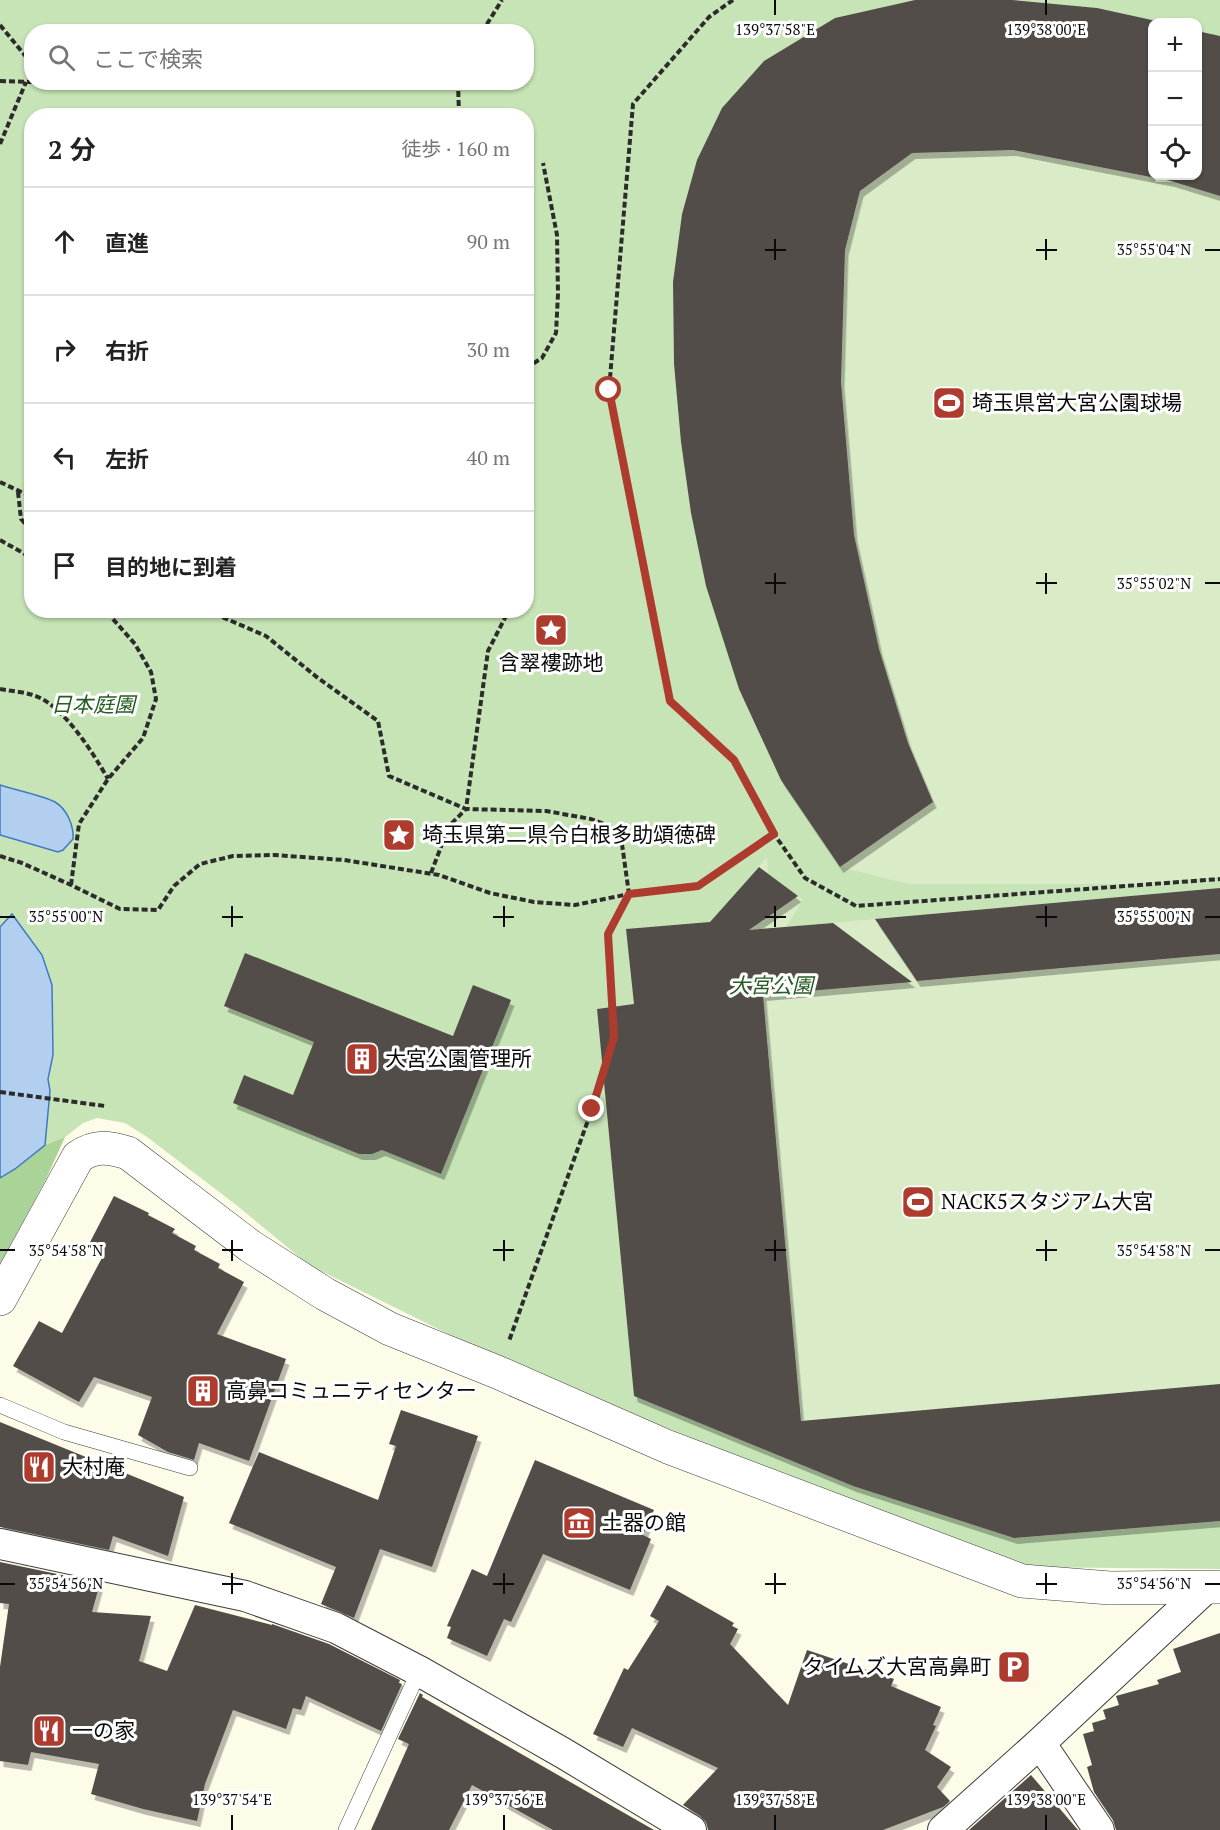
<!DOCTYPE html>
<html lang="ja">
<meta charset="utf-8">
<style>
:root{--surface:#fff;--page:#f2f2f2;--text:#222;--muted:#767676;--line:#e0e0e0}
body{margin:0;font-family:"PT Serif","Noto Sans JP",serif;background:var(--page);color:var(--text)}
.controls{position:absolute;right:18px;top:18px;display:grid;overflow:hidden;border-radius:12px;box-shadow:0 2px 4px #0004}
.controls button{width:54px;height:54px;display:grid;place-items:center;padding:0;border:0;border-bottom:2px solid var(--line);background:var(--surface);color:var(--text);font:30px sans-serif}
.stop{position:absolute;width:18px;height:18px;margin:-14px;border:4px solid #ae3c2e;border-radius:50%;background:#fff}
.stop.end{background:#ae3c2e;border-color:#fff;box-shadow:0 2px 6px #0008}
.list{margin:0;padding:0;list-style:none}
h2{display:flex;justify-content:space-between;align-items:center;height:78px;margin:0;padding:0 24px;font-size:26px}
h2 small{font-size:20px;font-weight:400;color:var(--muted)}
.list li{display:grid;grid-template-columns:39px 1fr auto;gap:18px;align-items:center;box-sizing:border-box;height:108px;padding:0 24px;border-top:2px solid var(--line)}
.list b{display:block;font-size:22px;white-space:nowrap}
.list em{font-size:20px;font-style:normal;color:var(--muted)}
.icon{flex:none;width:33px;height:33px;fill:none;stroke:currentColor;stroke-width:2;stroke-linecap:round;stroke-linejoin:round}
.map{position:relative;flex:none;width:1220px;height:1830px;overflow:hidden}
.search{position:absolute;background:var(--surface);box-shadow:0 2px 4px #0004;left:24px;top:24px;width:510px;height:66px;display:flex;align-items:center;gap:15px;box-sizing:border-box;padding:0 21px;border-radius:24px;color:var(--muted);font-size:22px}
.panel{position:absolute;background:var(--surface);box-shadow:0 2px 4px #0004;left:24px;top:108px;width:510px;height:510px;border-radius:24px}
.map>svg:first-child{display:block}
.green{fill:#c7e4b6;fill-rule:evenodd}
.forest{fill:#a9d397}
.pitch{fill:#daecc7}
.water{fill:#b2cff0;stroke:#3f79c1;stroke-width:1.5}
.building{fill:#524d48;filter:url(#shadow)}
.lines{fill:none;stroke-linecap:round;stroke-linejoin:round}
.service-casing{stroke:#3d3d3d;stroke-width:16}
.minor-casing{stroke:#3d3d3d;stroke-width:32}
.tertiary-casing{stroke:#3d3d3d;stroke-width:34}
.path{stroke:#2c2c2c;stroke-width:4;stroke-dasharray:6 3;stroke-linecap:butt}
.service{stroke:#fff;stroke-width:15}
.minor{stroke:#fff;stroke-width:30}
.tertiary{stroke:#fff;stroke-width:33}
.route{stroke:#ae3c2e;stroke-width:8}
.ticks{fill:none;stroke:#0a0a0a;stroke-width:2}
.labels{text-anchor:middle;stroke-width:6;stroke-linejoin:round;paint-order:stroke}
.poi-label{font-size:21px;fill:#0a0a0a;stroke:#fff;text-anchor:start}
.park-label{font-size:21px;font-style:italic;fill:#245c21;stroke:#fff}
.ticks-label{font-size:15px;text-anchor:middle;fill:#0a0a0a;stroke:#fff;stroke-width:6;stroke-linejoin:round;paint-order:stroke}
</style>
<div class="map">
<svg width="1220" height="1830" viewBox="0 0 1220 1830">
<defs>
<filter id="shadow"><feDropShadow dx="3.5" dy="6" stdDeviation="0" flood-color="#0004"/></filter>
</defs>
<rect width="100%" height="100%" fill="#fdfce9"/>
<!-- green -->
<path class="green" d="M0,0H1220V1569L1016,1567L519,1369L309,1265L235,1204L147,1137L125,1123L97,1118L83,1123L65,1137L45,1145L0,1178ZM1152,22H1198V176H1152ZM32,32H526V82H32ZM32,116H526V610H32Z"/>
<!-- forest -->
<path class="forest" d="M65,1137L46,1179L0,1264V1178L15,1169L45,1145Z"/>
<!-- pitch -->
<path class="pitch" d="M915,0H1012L1097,8L1161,22H1152V176H1198L1220,39V877L1134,884H909L840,867L781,780L739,689L706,586L691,513L681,442L674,364L673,282L682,214L697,160L722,108L764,61L835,18Z
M767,857L768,874L803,900L786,927L1220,888V1521L1014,1538L853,1486L634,1396L597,1009L634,1004L626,929L691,924L699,934Z"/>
<!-- water -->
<path class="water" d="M0,785C15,790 42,795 55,802C67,809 74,826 73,839L63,850L58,852L0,835Z
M12,914L42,955L52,985L53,1055L48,1079L50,1091L45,1145L15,1169L0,1178V927Z"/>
<!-- building -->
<path class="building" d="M915,0H1012L1097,8L1161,22H1152V176H1197V31L1220,36V196L1171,181L1013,150L912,153L860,191L845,250L841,382L854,535L879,649L908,743L933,802L840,867L781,780L739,689L706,586L691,513L681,442L674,364L673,282L682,214L697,160L722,108L764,61L835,18Z
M759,867L798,896L749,930L833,923L912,982L763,995L801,1421L1220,1384V1521L1014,1538L853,1486L634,1396L597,1009L634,1004L626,929L710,922Z
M1220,888V954L917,981L875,919Z
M245,953L453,1036L473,985L511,1000L441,1174L382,1150L372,1154H359L233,1103L244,1075L293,1095L314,1042L224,1006Z
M114,1196L149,1213L148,1215L175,1229L172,1233L196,1246L194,1250L220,1264L218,1268L244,1282L217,1334L286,1359L249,1461L199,1443L194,1460L168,1452L138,1435L152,1397L94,1377L79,1402L13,1366L39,1321L62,1333L104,1254L88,1246Z
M401,1410L478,1436L432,1567L380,1549L354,1618L321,1604L336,1567L229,1523L259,1452L378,1500L396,1446L389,1444Z
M0,1422L184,1497L168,1556L113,1536L109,1550L0,1527Z
M535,1460L654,1510L643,1535L651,1539L630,1590L543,1554L511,1622L504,1619L487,1656L447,1638L451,1627L447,1626L472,1569L487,1576Z
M0,1562L100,1583L92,1612L151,1616L139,1661L167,1671L195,1605L272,1625V1624L329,1644L400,1680L399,1683L402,1684L381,1731L306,1696L301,1710L293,1708L286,1729L233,1710L205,1784L197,1821L143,1809L91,1794L99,1764L31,1752L28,1765L0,1761V1667L9,1604L0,1603Z
M667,1585L734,1623L732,1626L738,1629L730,1644L788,1705L807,1650L894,1679L891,1686L941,1707L933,1725L936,1726L925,1750L951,1767L937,1787L950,1801L943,1807L883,1830H708L706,1822L700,1816L683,1805L718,1768L632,1728L623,1747L593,1734L624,1668L628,1670L659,1621L650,1616Z
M1220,1633V1830H1116L1113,1820L1094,1792L1087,1767L1092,1765L1083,1734L1094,1731L1092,1723L1106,1719L1103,1710L1119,1705L1116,1696L1159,1684L1157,1680L1181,1672L1173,1649Z
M420,1693L423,1695L422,1697L654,1830H553L472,1785L449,1830H371L409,1744L398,1739Z
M1031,1775L1078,1830H969Z"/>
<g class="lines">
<defs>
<path id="service" d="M0,1405L64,1432L190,1468
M346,1830L419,1671"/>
<path id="minor" d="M0,1544L245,1596L336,1628L419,1671L563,1753L691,1830
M1040,1743L1099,1830
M943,1830L1040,1743L1207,1587"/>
<path id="tertiary" d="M0,1299L78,1157C95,1145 108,1147 128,1153L250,1246L325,1294L390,1329L497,1372L668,1447L1022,1581L1110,1588L1220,1587"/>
</defs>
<!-- service casing -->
<use href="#service" class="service-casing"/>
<!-- minor casing -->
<use href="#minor" class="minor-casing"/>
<!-- tertiary casing -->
<use href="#tertiary" class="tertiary-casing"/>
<!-- path -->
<path class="path" d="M733,0L709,17L633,104L609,390L670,701L734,760L774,834
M0,25L32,64
M482,32L502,0
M0,81L32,82
M458,82L459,116
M0,144L26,82
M526,368L542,358L556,333L558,294L557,235L543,163
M0,482L32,497
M18,492L21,519L32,531
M0,540L32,558
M206,610L266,636L318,678L378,721L389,776L466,809L488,651L509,610
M0,689C11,691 23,692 33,695C63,704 93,753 108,779
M0,856L22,863L71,885L120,909L158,910L174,886L200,864L233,856L274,855L344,860L439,875L490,893L534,902L575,905L629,894L697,886L774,834L805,878L856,906L1220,879
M431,873L449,826L466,809L546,811L591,819L612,827L621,837L629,894L608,934L614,1037L592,1109L509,1341
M71,885L79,824L108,779L143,738L156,699L151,672L135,644L105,610
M0,1092L105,1106"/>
<!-- service -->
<use href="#service" class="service"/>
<!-- minor -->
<use href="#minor" class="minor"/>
<!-- tertiary -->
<use href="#tertiary" class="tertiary"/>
</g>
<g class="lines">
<!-- route -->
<path class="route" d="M592,1109L614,1037L608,934L629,894L698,886L774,834L734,760L670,701L609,390"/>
</g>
<!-- ticks -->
<path class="ticks" d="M775,0V15M1046,0V15M775,239V260M1046,239V260M765,250H786M1036,250H1057M1205,250H1220M775,573V594M1046,573V594M765,583H786M1036,583H1057M1205,583H1220M232,906V927M504,906V927M775,906V927M1046,906V927M0,917H15M222,917H243M493,917H514M765,917H786M1036,917H1057M1205,917H1220M232,1240V1261M504,1240V1261M775,1240V1261M1046,1240V1261M0,1250H15M222,1250H243M493,1250H514M765,1250H786M1036,1250H1057M1205,1250H1220M232,1573V1594M504,1573V1594M775,1573V1594M1046,1573V1594M0,1584H15M222,1584H243M493,1584H514M765,1584H786M1036,1584H1057M1205,1584H1220M232,1815V1830M504,1815V1830M775,1815V1830M1046,1815V1830"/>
<!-- icons -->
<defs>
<symbol id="stadium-square" viewBox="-11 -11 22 22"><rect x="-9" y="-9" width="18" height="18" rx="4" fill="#ae3c2e" stroke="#fff"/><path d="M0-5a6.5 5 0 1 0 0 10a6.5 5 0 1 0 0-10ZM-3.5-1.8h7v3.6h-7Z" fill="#fff"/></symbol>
<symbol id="sight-square" viewBox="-11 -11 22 22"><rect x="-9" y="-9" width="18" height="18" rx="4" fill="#ae3c2e" stroke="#fff"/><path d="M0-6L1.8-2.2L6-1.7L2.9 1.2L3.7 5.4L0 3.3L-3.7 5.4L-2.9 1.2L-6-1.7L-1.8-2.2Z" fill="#fff"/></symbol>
<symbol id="building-square" viewBox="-11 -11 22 22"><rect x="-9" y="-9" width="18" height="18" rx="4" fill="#ae3c2e" stroke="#fff"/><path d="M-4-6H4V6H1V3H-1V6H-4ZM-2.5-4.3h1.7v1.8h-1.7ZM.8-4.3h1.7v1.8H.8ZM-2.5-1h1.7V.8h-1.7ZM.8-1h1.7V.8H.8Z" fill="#fff"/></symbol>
<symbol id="restaurant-square" viewBox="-11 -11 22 22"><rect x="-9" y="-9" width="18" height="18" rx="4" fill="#ae3c2e" stroke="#fff"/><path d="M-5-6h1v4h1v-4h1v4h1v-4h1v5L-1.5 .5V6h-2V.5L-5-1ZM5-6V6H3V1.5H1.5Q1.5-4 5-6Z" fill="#fff"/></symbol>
<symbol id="museum-square" viewBox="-11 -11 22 22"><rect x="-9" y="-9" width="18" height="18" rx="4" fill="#ae3c2e" stroke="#fff"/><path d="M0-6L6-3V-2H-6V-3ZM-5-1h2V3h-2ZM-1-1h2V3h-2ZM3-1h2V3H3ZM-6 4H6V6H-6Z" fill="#fff"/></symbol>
<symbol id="parking-square" viewBox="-11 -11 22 22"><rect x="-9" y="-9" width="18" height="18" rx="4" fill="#ae3c2e" stroke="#fff"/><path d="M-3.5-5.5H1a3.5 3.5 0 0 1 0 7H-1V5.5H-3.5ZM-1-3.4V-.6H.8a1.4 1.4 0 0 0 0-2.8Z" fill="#fff"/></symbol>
</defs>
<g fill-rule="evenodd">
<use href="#stadium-square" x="930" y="384" width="38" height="38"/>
<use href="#sight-square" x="532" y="611" width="38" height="38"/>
<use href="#sight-square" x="380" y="816" width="38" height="38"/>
<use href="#building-square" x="343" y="1040" width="38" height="38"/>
<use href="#stadium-square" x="899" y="1183" width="38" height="38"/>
<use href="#building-square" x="184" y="1372" width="38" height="38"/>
<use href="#restaurant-square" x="20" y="1448" width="38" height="38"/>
<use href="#museum-square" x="560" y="1504" width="38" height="38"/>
<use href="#parking-square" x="995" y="1648" width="38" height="38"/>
<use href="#restaurant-square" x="30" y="1712" width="38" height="38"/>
</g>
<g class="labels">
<!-- poi labels -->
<g class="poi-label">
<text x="972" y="410">埼玉県営大宮公園球場</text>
<text x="551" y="670" text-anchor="middle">含翠褸跡地</text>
<text x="422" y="842">埼玉県第二県令白根多助頌徳碑</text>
<text x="385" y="1066">大宮公園管理所</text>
<text x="941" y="1209">NACK5スタジアム大宮</text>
<text x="226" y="1398">高鼻コミュニティセンター</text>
<text x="62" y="1474">大村庵</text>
<text x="602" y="1530">土器の館</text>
<text x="991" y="1674" text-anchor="end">タイムズ大宮高鼻町</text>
<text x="72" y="1738">一の家</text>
</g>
<!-- park labels -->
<g class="park-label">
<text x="93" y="712">日本庭園</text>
<text x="771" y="993">大宮公園</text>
</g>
</g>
<g class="ticks-label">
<text x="775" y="35">139°37'58"E</text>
<text x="1046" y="35">139°38'00"E</text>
<text x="1154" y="255">35°55'04"N</text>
<text x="1154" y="589">35°55'02"N</text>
<text x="66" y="922">35°55'00"N</text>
<text x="1154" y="922">35°55'00"N</text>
<text x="66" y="1256">35°54'58"N</text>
<text x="1154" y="1256">35°54'58"N</text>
<text x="66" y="1589">35°54'56"N</text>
<text x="1154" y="1589">35°54'56"N</text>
<text x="232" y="1805">139°37'54"E</text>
<text x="504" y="1805">139°37'56"E</text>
<text x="775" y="1805">139°37'58"E</text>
<text x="1046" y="1805">139°38'00"E</text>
</g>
</svg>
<div class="controls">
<button>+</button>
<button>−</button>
<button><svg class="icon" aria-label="locate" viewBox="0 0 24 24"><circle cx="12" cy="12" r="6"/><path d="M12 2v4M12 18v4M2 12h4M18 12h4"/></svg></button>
</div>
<div class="stop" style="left:609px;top:390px"></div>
<div class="stop end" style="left:592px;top:1109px"></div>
<div class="search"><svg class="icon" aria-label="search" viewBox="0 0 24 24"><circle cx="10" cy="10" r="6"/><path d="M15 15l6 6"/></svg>ここで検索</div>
<section class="panel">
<h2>2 分<small>徒歩 · 160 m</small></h2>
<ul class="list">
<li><svg class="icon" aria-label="ahead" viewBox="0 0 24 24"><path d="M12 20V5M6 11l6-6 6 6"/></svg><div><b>直進</b></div><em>90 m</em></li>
<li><svg class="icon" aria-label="right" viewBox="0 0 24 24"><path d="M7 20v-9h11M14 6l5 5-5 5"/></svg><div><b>右折</b></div><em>30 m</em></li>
<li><svg class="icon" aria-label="left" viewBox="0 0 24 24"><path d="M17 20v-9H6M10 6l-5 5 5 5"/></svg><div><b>左折</b></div><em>40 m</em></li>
<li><svg class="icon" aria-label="arrive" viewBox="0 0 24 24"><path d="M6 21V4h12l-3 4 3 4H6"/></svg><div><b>目的地に到着</b></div></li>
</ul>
</section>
</div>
